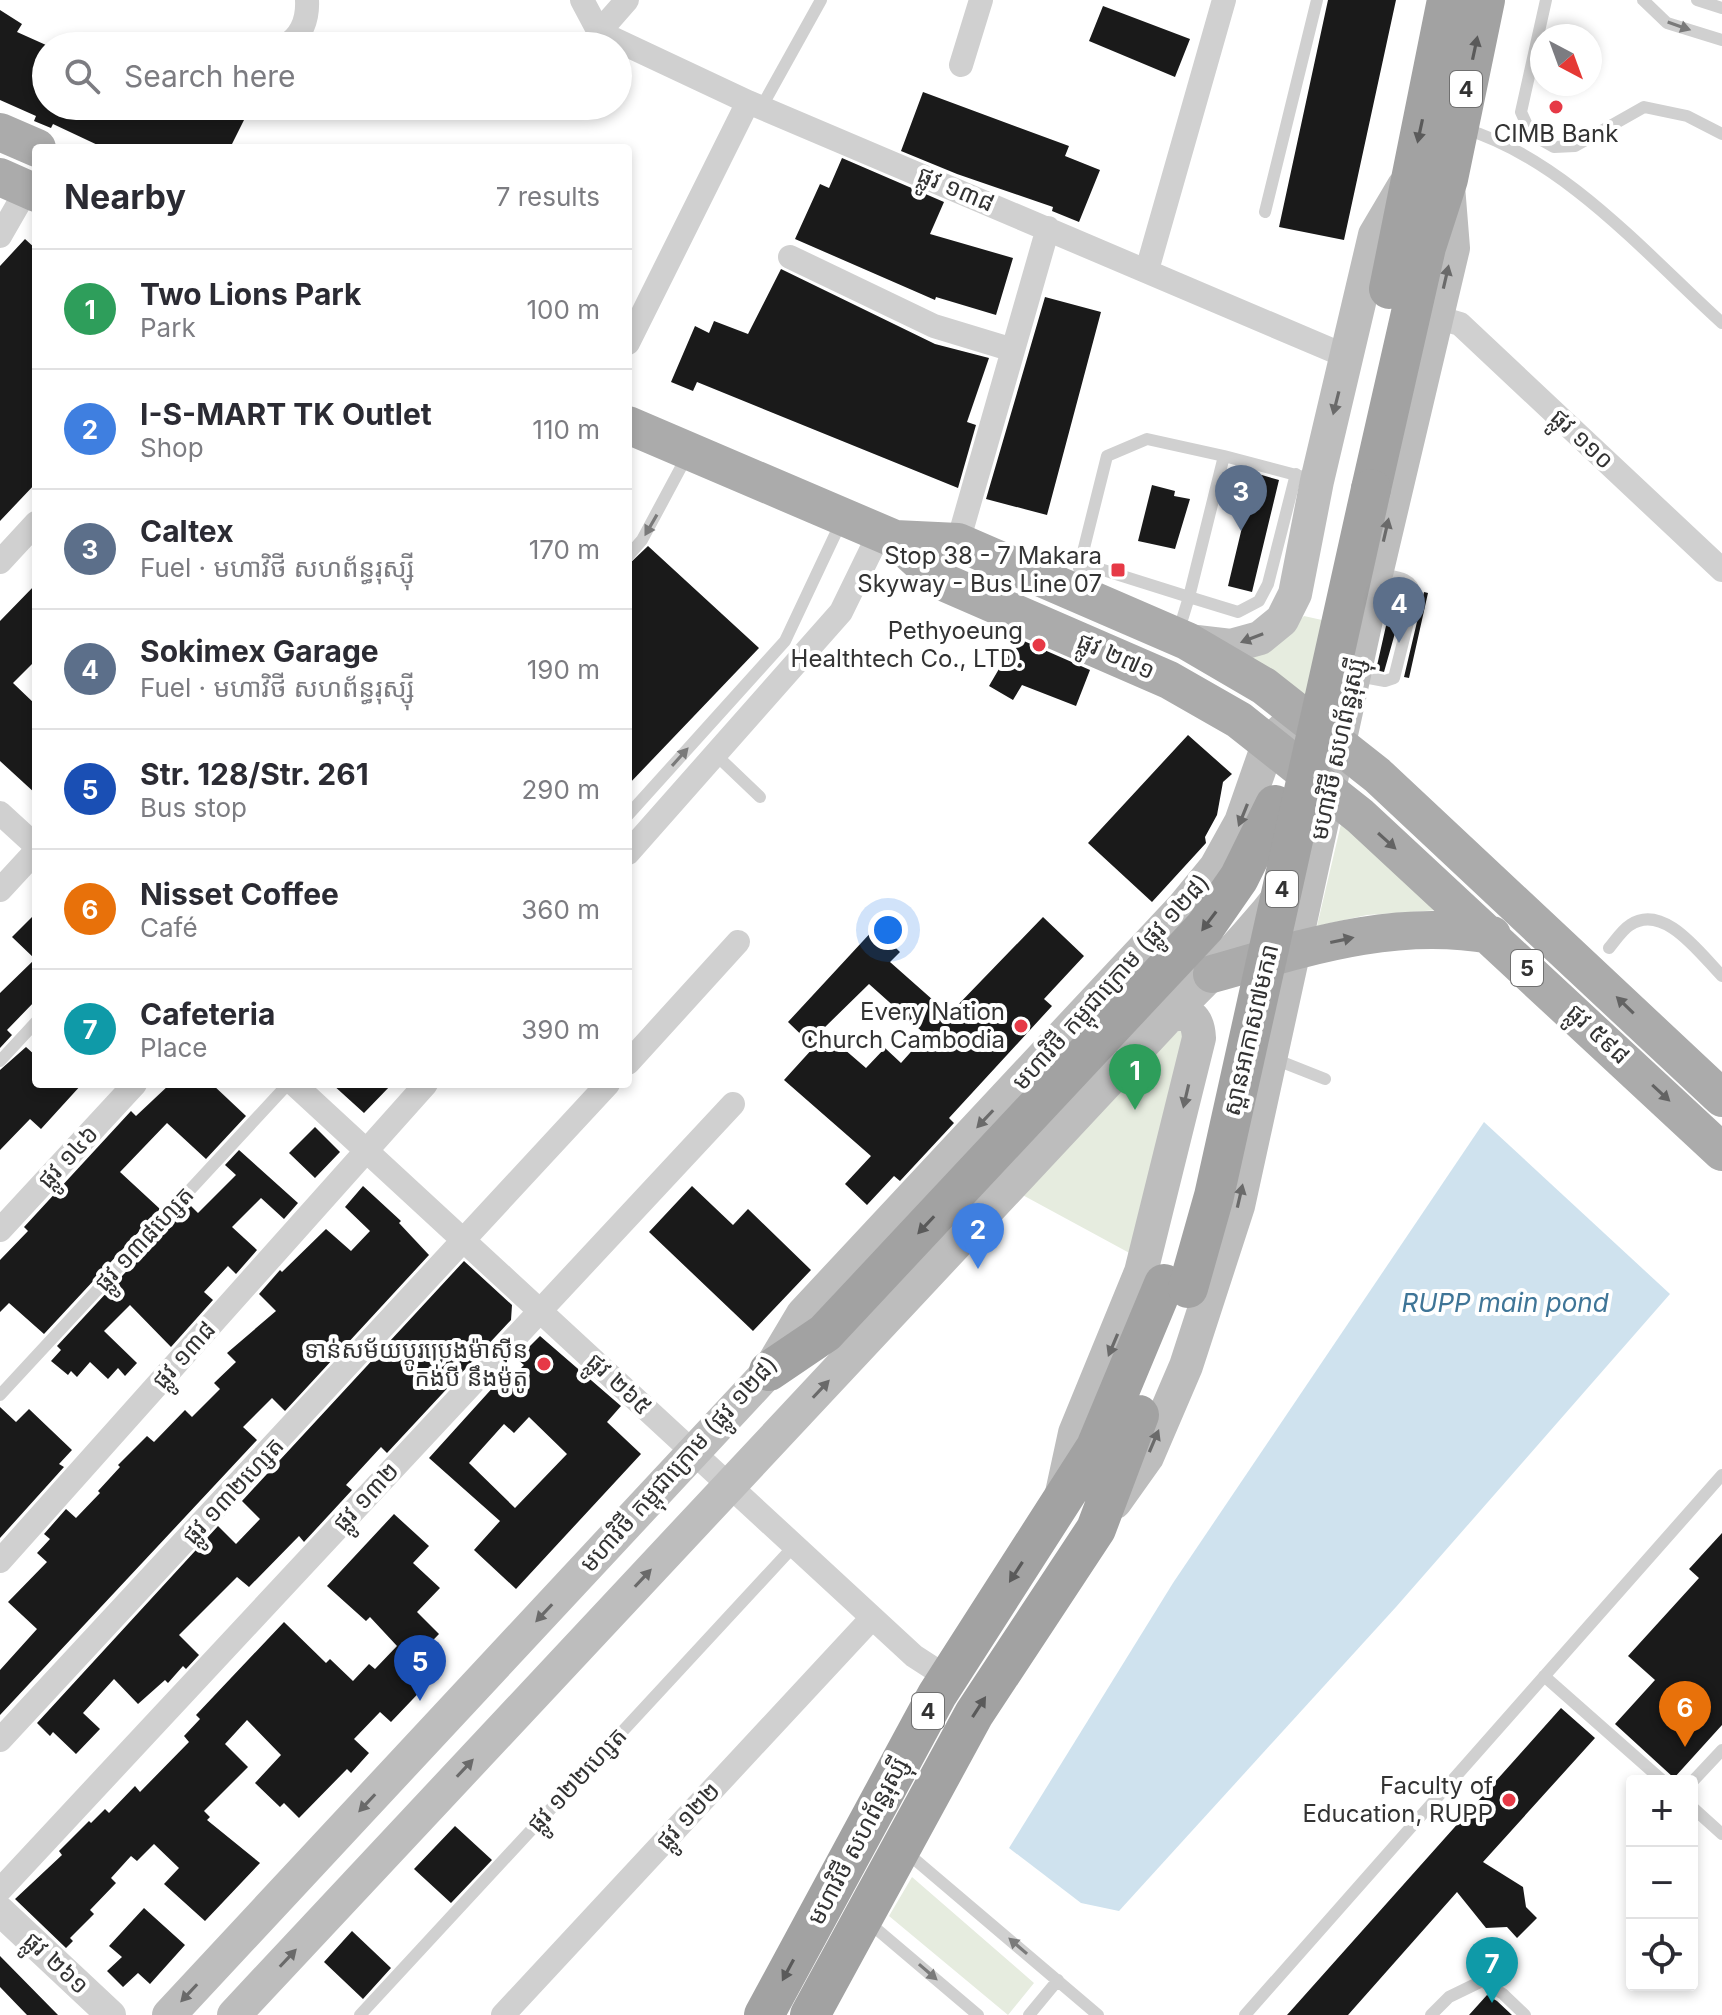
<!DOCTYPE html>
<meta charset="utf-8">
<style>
:root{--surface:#fff;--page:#f2f2f3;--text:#2b2b33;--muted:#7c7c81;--line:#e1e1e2;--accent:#e63946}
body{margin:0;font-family:Inter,"Noto Sans Khmer",sans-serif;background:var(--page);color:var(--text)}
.controls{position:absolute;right:24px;bottom:24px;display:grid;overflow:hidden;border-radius:8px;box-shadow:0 4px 12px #0003}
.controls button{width:72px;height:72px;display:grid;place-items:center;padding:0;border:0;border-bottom:2px solid var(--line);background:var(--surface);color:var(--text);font:40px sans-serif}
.compass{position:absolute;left:1530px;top:24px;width:72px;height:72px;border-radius:50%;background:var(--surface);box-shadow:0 4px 12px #0003;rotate:139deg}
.you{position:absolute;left:888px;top:930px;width:28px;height:28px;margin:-20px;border:6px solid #fff;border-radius:50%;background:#1a73e8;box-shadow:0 0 0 12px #1a73e833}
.badge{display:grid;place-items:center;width:52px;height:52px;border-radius:50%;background:var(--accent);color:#fff;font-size:26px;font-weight:700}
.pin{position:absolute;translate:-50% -66px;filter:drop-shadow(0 2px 4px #0008)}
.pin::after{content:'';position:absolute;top:42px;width:28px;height:24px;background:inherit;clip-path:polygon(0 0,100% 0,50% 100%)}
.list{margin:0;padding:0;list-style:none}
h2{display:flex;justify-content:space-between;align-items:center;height:104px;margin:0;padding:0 32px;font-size:34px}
h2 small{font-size:26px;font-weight:400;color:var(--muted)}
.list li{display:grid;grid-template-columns:52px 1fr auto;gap:24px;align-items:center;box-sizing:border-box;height:120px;padding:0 32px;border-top:2px solid var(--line)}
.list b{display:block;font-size:30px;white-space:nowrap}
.list p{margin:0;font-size:26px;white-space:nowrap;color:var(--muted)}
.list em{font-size:26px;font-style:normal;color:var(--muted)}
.icon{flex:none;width:44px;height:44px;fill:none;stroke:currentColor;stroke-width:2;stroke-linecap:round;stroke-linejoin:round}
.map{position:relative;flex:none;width:1722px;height:2015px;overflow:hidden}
.search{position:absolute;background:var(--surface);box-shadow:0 4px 12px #0003;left:32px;top:32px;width:600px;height:88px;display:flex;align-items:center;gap:20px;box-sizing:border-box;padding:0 28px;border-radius:44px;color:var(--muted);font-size:30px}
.panel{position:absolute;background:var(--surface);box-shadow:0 4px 12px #0003;left:32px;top:144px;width:600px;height:944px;border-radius:8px}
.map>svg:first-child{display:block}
.green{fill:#e6ecdf}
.water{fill:#cfe2ee}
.building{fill:#1a1a1a;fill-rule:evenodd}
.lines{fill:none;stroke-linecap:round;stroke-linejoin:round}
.service{stroke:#d0d0d0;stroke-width:12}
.minor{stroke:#d0d0d0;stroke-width:24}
.tertiary{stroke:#d0d0d0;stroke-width:30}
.secondary{stroke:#bdbdbd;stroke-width:34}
.primary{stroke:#ababab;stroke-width:38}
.trunk{stroke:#a2a2a2;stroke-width:40}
.trunk-bridge{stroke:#a2a2a2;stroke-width:40}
.oneway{fill:#7a7a7a}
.oneway2{fill:#5a5a5a}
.oneway3{fill:#6a6a6a}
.oneway4{fill:#636363}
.poi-dot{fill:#e63946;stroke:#fff;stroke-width:3}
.labels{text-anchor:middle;stroke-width:8;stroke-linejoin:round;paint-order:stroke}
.shield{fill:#fff;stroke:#707070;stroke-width:2}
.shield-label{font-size:22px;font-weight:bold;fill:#333}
.poi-label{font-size:24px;fill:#333;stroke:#fff;text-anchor:end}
.street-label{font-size:24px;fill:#333;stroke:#fff}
.water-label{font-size:26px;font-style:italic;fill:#3f7597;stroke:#fff}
</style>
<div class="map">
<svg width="1722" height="2015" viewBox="0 0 1722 2015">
<rect width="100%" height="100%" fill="#fff"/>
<!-- green -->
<path class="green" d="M1304,616L1349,626L1327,719L1233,656L1288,631Z
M1341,824L1439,910L1367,915L1317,926Z
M1185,1024L1135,1256L1017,1192Z
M912,1877L1034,1983L1008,2015L889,1916Z"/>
<!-- water -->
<path class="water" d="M1484,1122L1670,1294L1396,1607L1119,1911L1081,1903L1009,1848L1173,1583Z"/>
<!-- building -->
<path class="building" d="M1328,0H1396L1344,240L1279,227Z
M1103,6L1190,39L1175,77L1089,41Z
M0,10L22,24L17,32L46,45V106H184L212,118L219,106H234L248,112L230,148H104L53,124L51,128L34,121L36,116L0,100Z
M923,92L1069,146L1065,156L1100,170L1079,222L1052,211L1053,207L957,174L901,151Z
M842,158L944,202L930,234L1013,258L996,315L936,297L935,300L795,239L820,184L829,188Z
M25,239L36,249V483L0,521V266Z
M781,269L935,344L989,358L967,422L976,425L958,488L697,382L693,391L671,382L695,326L709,333L714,321L748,334Z
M1045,297L1101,312L1047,515L986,499Z
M1255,473L1279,480L1252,592L1228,586Z
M1152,485L1175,491L1174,496L1190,499L1175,549L1138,541Z
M648,546L759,648L628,785V565Z
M36,584V660L13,683L36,705V794L0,761V621Z
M1395,586L1406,594L1384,672L1376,670Z
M1424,592L1428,593L1409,678L1404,677Z
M1017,638L1090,670L1076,706L1022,685L1013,700L989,686Z
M1188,735L1232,774L1223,782L1217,815L1205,837L1206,843L1152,902L1088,843Z
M36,913V1000L7,1030L12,1035L0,1048V993L35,959L12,937Z
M1043,917L1084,956L1044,999L1052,1006L949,1118L954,1123L900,1181L894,1176L867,1205L845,1184L871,1156L784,1080L814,1047L788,1022L875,928L900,952L890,962L942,1008L946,1004L953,1010ZM869,984L926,1035L901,1063L885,1048L866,1068L822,1030Z
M26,1047L36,1056V1084H82L41,1129L30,1119L0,1150V1070Z
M170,1084H212L246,1116L206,1159L167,1123L120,1172L160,1209L44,1334L9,1303L0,1312V1260L28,1231L24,1227L131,1111L136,1116Z
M332,1084H392L364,1113Z
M315,1127L340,1152L315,1178L289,1153Z
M239,1150L298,1203L284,1219L261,1198L232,1227L257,1250L236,1274L228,1266L204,1292L213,1300L171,1347L130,1305L104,1331L137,1363L125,1376L118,1368L108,1379L90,1362L77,1377L71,1371L68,1375L51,1361L61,1350L57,1346L189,1204L198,1213L236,1175L225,1165Z
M363,1186L401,1221L399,1223L429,1255L285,1411L272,1398L243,1427L257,1440L0,1715V1670L37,1629L8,1602L47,1562L37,1553L50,1539L44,1534L66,1509L76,1518L100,1493L98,1491L120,1467L118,1465L147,1436L154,1442L185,1410L192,1417L220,1389L214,1383L236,1362L227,1353L276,1311L259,1294L280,1270L282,1272L326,1229L351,1251L370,1231L345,1207Z
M692,1186L733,1225L748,1209L811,1270L753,1331L649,1232Z
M464,1261L512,1305L511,1320L387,1453L381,1447L346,1485L352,1490L304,1542L299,1536L249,1587L237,1577L179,1635L199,1655L186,1669L183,1666L168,1683L165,1680L138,1704L114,1679L83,1713L100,1729L76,1754L53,1732L50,1736L37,1723L218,1526L236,1544L260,1519L242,1501Z
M540,1336L621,1406L607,1422L641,1454L516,1589L474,1550L500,1521L429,1458L496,1384L500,1389L524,1365L517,1359ZM529,1417L567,1454L515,1508L469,1463L504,1424L514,1433Z
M0,1407L16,1422L29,1409L72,1450L59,1464L64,1467L0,1538Z
M394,1514L429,1546L413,1563L440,1588L417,1612L439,1634L413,1661L432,1679L391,1722L380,1712L354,1739L369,1753L351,1773L347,1769L299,1818L284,1803L280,1807L255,1783L281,1755L247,1720L225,1744L248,1767L204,1811L210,1817L207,1820L260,1863L205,1921L164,1884L179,1868L154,1844L137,1861L131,1856L111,1878L116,1883L90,1910L94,1914L70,1938L73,1941L66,1948L15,1899L62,1855L59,1851L89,1821L91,1823L105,1809L109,1813L135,1786L140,1792L189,1742L184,1736L200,1719L196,1715L284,1622L326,1663L330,1659L353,1681L369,1664L375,1669L397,1646L370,1617L366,1621L327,1586Z
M1722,1533V1725L1674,1778L1615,1724L1655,1680L1628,1656L1699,1578L1689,1569Z
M1561,1708L1595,1738L1483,1862L1523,1887L1526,1907L1537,1918L1517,1938L1507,1927L1486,1928L1457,1892L1348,2015H1287Z
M455,1826L492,1860L451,1903L414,1869Z
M144,1908L185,1945L150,1984L138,1973L123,1987L107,1971L122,1957L109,1946Z
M352,1931L391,1968L363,1999L324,1962Z
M0,1956L58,2015H27L0,1987Z
M1487,1995L1497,2001L1512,2015H1469Z"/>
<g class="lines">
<!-- service -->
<path class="service" d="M1546,0L1521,112L1531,134L1554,147L1575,146L1644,107L1687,116L1722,134
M1643,0L1667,23L1722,40
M1697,0L1722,8
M761,108L821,0
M1465,129C1564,159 1647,255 1722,323
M1265,212L1317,0
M628,556L642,540L687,456
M1081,563L1189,597L1224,456L1315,480
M1079,568L1107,456L1147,439L1224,456
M1178,633L1189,597L1238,612L1259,601L1268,584L1296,474
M1358,676L1385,681L1394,678L1415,594C1412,576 1394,577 1379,574
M715,754L760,797
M628,815L785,641L842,520
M1609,948C1615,941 1622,930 1630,925C1664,902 1701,955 1722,976
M1272,1058L1325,1079
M0,1061L36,1022
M0,1395L288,1084
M1544,1676L1663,1781
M1692,1782L1722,1750
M1692,1807L1722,1834
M906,1852L1098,2015
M867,1921L978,2015
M360,2015L794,1546
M1029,2015L1058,1980
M1245,2015L1722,1475
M1431,2015L1449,1997L1482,1981L1503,1994L1525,2015"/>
<!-- minor -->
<path class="minor" d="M582,0L599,32L748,102L1348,357
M599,32L627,0
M285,46C302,36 308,19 307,0
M961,65L981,0
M0,236L27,189
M790,257L934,326L1013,350
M1147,270L1224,0
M1436,317L1460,324L1722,570
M628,343L748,102
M958,542L1048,228
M0,562L36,523
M0,813L36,846
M628,853L841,612L880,532
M0,890L36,851
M628,1063L738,942
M294,1084L914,1656L948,1678
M0,1230L135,1084
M0,1561L426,1084
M0,1740L608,1084
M0,1890L733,1104
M503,2015L872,1618"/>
<!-- tertiary -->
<path class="tertiary" d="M0,1911L111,2015"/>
<!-- secondary -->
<path class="secondary" d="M1188,641L1231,646L1260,638L1282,620L1295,594L1317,481L1375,235L1404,186
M1062,1493L1075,1433L1141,1272L1199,1038C1198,1018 1190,1011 1170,1015
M1115,1502L1147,1457L1186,1366L1238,1206L1376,574L1453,248L1448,186
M169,2015L769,1371L803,1314L1184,906L1216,867L1241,822L1269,742L1288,725L1312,721
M234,2015L1170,1015C1224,962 1274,910 1316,846"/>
<!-- primary -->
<path class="primary" d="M0,132L37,148
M0,177L36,193
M628,425L895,539L941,581L1169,680L1239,720L1360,816L1722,1152
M895,539L958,542L1187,641L1264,686L1377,775L1722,1098
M1212,974C1307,947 1393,918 1492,935"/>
<!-- trunk -->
<path class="trunk" d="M1389,289L1447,0
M1371,489L1426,247L1448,179L1485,0
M769,1371L825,1333L1205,927L1239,878L1275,805
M764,2015L937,1695L1096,1447L1164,1284
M810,2015L974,1714L1096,1529L1139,1415"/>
<!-- trunk-bridge -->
<path class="trunk-bridge" d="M1188,1288L1214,1196L1371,489"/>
</g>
<!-- one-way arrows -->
<defs><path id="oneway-solid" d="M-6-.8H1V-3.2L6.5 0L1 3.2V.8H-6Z" transform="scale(2)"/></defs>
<g class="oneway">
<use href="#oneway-solid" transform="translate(1679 26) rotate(19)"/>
<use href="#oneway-solid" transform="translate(651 525) rotate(120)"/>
<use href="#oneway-solid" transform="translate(680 757) rotate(-48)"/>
<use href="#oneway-solid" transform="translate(1018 1946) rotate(-139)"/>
<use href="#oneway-solid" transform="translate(928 1972) rotate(41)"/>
</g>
<g class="oneway2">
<use href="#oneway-solid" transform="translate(1475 48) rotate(-78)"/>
<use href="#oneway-solid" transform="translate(1420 131) rotate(102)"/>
<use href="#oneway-solid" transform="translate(1209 921) rotate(127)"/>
<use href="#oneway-solid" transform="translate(926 1225) rotate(133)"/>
<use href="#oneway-solid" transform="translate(1016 1572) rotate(123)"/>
<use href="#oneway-solid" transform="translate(979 1707) rotate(-57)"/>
<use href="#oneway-solid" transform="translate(788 1970) rotate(118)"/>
</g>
<g class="oneway3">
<use href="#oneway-solid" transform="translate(1446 277) rotate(-77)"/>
<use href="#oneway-solid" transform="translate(1336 403) rotate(104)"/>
<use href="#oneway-solid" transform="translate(1386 530) rotate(-77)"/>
<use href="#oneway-solid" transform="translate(1252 638) rotate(159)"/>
<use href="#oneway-solid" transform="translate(1243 815) rotate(112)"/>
<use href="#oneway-solid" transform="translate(1186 1096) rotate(103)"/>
<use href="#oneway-solid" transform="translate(985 1119) rotate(133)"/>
<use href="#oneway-solid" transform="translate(1240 1196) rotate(-77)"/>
<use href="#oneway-solid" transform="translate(1113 1345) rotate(113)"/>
<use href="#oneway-solid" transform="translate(821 1389) rotate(-47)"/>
<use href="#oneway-solid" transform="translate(1154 1441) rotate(-67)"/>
<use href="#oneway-solid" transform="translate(643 1578) rotate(-47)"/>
<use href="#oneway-solid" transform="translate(544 1613) rotate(133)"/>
<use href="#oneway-solid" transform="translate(465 1768) rotate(-47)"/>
<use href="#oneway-solid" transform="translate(367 1803) rotate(133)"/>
<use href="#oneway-solid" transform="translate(288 1958) rotate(-47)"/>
<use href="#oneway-solid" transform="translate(189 1993) rotate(133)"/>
</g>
<g class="oneway4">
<use href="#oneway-solid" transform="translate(1387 841) rotate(42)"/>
<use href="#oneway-solid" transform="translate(1342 940) rotate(-12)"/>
<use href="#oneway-solid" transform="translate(1625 1005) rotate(-136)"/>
<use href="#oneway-solid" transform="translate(1661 1093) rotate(43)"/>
</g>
<!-- markers -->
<g class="poi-dot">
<circle cx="1556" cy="107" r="8"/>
<rect x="1110" y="562" width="16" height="16" rx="4"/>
<circle cx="1039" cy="645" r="8"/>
<circle cx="1021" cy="1026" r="8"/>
<circle cx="544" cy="1364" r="8"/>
<circle cx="1509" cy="1800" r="8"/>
</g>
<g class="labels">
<!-- shield labels -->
<g class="shield">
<rect x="1450" y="71" width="32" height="36" rx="6"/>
<rect x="1266" y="871" width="32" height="36" rx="6"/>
<rect x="1511" y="950" width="32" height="36" rx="6"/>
<rect x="912" y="1693" width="32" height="36" rx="6"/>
</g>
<g class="shield-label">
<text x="1466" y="97">4</text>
<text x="1282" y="897">4</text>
<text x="1527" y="976">5</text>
<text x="928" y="1719">4</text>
</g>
<!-- poi labels -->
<g class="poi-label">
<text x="1556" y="142" text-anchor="middle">CIMB Bank</text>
<text x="1102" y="564">Stop 38 - 7 Makara<tspan x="1102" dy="28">Skyway - Bus Line 07</tspan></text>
<text x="1023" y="639">Pethyoeung<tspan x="1023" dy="28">Healthtech Co., LTD.</tspan></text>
<text x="1005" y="1020">Every Nation<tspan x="1005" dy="28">Church Cambodia</tspan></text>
<text x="528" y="1358">ទាន់សម័យប្តូរប្រេងម៉ាសុីន<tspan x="528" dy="28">កង់បី នឹងម៉ូតូ</tspan></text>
<text x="1493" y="1794">Faculty of<tspan x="1493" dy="28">Education, RUPP</tspan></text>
</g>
<!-- street labels -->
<g class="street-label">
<text transform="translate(956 189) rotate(23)" y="8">ផ្លូវ ១៣៨</text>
<text transform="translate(1582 439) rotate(43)" y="8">ផ្លូវ ១១០</text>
<text transform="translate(1116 656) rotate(24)" y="8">ផ្លូវ ២៧១</text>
<text transform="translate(1338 749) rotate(-78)" y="8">មហាវិថី សហព័ន្ធរុស្ស៊ី</text>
<text transform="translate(1111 982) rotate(-48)" y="8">មហាវិថី កម្ពុជាក្រោម (ផ្លូវ ១២៨)</text>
<text transform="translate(1251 1030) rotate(-77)" y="8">ស្ពានអាកាស៧មករា</text>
<text transform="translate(1598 1034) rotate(43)" y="8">ផ្លូវ ៥៩៨</text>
<text transform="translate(68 1157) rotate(-47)" y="8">ផ្លូវ ១៤៦</text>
<text transform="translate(144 1239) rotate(-47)" y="8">ផ្លូវ ១៣៨ហ្សេត</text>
<text transform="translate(184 1355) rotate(-48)" y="8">ផ្លូវ ១៣៨</text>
<text transform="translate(619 1384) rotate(43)" y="8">ផ្លូវ ២៦៥</text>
<text transform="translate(679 1464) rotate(-48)" y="8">មហាវិថី កម្ពុជាក្រោម (ផ្លូវ ១២៨)</text>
<text transform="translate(233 1491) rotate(-47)" y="8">ផ្លូវ ១៣២ហ្សេត</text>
<text transform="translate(366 1497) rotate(-47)" y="8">ផ្លូវ ១៣២</text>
<text transform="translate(577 1780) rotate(-47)" y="8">ផ្លូវ ១២២ហ្សេត</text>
<text transform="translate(688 1816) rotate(-47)" y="8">ផ្លូវ ១២២</text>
<text transform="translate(858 1841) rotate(-62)" y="8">មហាវិថី សហព័ន្ធរុស្ស៊ី</text>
<text transform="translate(56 1963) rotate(43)" y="8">ផ្លូវ ២៦១</text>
</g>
<!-- water labels -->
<g class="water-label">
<text x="1505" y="1312">RUPP main pond</text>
</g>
</g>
</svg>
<div class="controls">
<button>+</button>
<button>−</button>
<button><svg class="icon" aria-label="locate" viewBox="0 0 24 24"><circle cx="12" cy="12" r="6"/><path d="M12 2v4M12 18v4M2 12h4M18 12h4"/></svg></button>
</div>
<svg class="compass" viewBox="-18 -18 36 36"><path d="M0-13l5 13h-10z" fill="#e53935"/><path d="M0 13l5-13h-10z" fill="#7c7c81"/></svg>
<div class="you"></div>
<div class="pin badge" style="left:1135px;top:1110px;background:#2e9e5b">1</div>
<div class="pin badge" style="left:978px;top:1269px;background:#3f7fe0">2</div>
<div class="pin badge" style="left:1241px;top:531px;background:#5c6f8a">3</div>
<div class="pin badge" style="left:1399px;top:643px;background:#5c6f8a">4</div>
<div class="pin badge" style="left:420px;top:1701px;background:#1a4fb4">5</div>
<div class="pin badge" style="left:1685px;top:1747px;background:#e8710a">6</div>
<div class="pin badge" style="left:1492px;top:2003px;background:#0f9aa8">7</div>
<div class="search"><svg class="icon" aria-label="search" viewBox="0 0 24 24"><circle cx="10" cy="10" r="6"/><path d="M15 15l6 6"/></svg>Search here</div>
<section class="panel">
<h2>Nearby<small>7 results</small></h2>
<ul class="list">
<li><span class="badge" style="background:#2e9e5b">1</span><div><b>Two Lions Park</b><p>Park</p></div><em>100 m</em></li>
<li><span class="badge" style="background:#3f7fe0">2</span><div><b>I-S-MART TK Outlet</b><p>Shop</p></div><em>110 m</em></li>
<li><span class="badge" style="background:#5c6f8a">3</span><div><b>Caltex</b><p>Fuel · មហាវិថី សហព័ន្ធរុស្ស៊ី</p></div><em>170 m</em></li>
<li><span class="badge" style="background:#5c6f8a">4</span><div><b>Sokimex Garage</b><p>Fuel · មហាវិថី សហព័ន្ធរុស្ស៊ី</p></div><em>190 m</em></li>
<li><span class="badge" style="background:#1a4fb4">5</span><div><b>Str. 128/Str. 261</b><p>Bus stop</p></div><em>290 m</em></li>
<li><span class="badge" style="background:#e8710a">6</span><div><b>Nisset Coffee</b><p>Café</p></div><em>360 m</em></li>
<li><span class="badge" style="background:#0f9aa8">7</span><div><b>Cafeteria</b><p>Place</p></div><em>390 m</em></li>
</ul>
</section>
</div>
